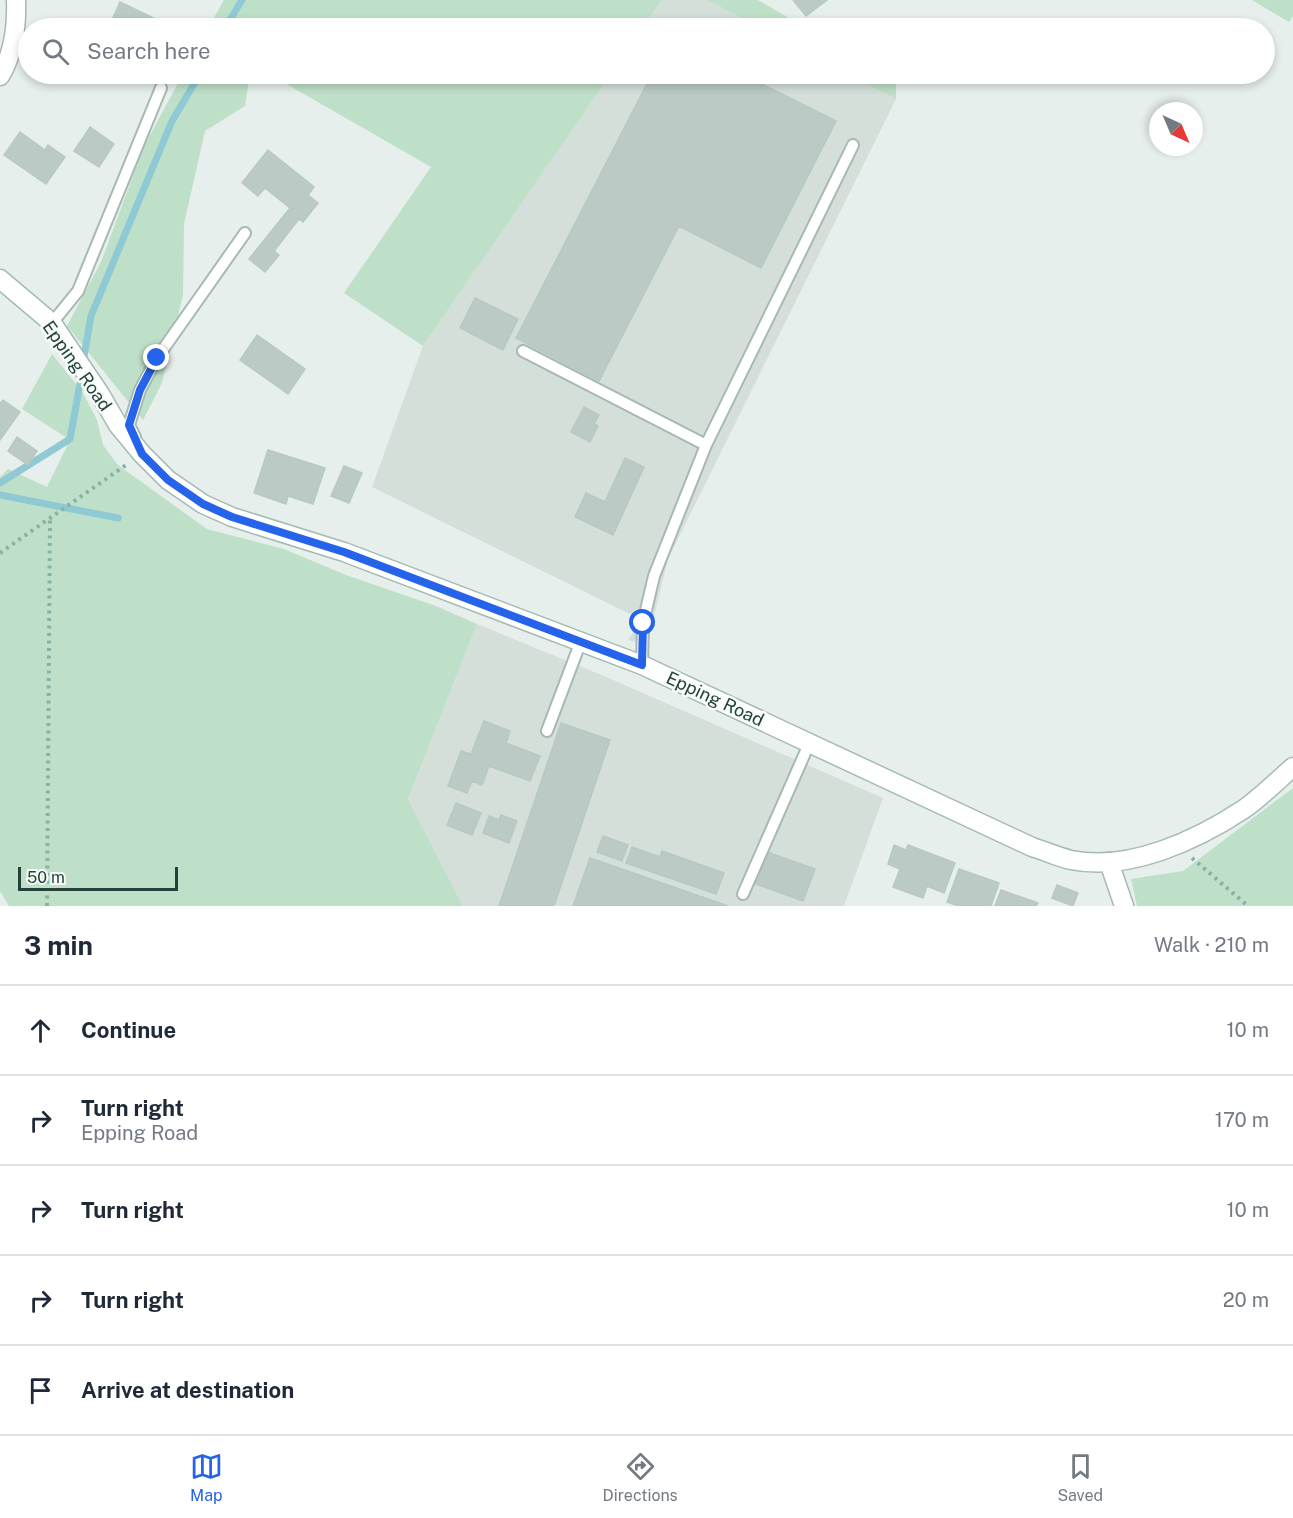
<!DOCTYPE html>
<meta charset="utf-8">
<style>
:root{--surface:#fff;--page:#f2f2f3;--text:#1f2937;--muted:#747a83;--line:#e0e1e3;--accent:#2563eb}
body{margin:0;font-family:"Public Sans",sans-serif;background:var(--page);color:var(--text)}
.compass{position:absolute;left:1149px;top:102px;width:54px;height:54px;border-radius:50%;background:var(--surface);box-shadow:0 3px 9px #0003;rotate:136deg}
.scale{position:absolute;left:18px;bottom:15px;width:160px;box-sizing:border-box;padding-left:6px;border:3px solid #24423a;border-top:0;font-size:16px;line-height:21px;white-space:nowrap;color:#24423a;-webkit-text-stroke:4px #f7fbf9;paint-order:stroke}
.stop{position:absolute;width:18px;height:18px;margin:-14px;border:4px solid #2563eb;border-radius:50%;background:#fff}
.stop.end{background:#2563eb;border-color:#fff;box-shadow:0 2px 6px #0008}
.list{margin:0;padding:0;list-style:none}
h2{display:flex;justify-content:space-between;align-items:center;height:78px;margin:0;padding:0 24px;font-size:26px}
h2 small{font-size:20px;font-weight:400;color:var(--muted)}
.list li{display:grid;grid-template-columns:39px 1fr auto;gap:18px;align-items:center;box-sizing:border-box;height:90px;padding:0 24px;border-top:2px solid var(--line)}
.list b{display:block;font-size:22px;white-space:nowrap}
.list p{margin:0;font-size:20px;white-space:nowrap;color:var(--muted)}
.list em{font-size:20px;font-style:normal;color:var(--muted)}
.icon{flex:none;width:33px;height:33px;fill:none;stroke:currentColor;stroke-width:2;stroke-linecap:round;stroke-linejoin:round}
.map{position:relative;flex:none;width:1293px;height:906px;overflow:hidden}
.search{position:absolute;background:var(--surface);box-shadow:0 3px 9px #0003;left:18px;right:18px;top:18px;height:66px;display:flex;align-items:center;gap:15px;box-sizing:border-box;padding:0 21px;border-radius:33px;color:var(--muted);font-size:22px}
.sheet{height:528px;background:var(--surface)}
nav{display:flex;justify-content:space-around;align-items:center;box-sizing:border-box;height:84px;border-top:2px solid var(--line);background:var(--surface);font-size:16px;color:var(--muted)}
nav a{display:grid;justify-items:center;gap:3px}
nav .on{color:var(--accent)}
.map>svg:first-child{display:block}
.built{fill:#d4dfda}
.green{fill:#bfe0c8}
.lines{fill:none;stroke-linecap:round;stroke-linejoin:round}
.stream{stroke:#8ec9d4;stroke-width:7}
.building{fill:#bbcac4;stroke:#b8c9c2;stroke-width:1.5}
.service-casing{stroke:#a8b8b2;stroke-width:14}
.minor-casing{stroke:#a8b8b2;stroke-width:21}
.secondary-casing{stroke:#a4bbb3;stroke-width:21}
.path{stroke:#86b3a5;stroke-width:4;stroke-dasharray:3 4.5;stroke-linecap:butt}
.service{stroke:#fff;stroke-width:10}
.minor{stroke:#fff;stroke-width:18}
.secondary{stroke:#fff;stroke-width:18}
.route{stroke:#2563eb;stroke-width:8}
.labels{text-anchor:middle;stroke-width:5;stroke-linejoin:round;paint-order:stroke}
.street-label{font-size:18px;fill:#24423a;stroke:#f7fbf9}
</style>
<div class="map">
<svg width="1293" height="906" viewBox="0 0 1293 906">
<rect width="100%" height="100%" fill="#e6efeb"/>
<!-- built -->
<path class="built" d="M662,0H711L764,28H642Z
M611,74H849L896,99L668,559L647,645L628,640L642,620L372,487L423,346Z
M477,624L604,676L883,798L844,906H463L408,799Z"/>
<!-- green -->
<path class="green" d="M224,0H662L642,28H208Z
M708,0H758L806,28H761Z
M1252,0H1293V16L1289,22Z
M183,74H250L245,106L205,131L184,224L183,295L162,383L143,420L67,326L101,262L144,146Z
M269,74H611L423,346L344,293L431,167Z
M848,74H883L896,82V99Z
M52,354L83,393L97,420L103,445L118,465L207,529L284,549L346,575L436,606L477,624L408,799L463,906H9L0,891V477L8,469L47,487L70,440L22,409Z
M1293,788V906H1137L1131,879L1183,871Z"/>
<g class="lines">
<!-- stream -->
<path class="stream" d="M225,28L242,0
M83,362L91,316L172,121L200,74
M0,483L70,439L82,373
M0,495L118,518"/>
</g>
<!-- building -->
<path class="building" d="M793,0H827L806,16Z
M120,2L174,28H130L112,20Z
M652,74H742L836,121L761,268L679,226L599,381L516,338Z
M90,127L114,144L99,167L74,151Z
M20,132L45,150L48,145L65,157L46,184L4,155Z
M268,150L314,187L308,195L318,203L303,222L299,219L274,251L279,255L265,272L249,259L290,208L265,188L258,196L242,183Z
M475,298L518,319L503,350L460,328Z
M257,335L305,369L288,394L240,360Z
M3,400L20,412L0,440V404Z
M584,407L599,415L594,424L598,426L590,442L571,432Z
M17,437L37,451L28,465L8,451Z
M268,450L325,468L313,504L288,496L286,504L254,493Z
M625,458L644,467L613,535L575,517L586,493L605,502Z
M344,466L362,473L349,503L331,496Z
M484,721L510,731L506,743L540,756L530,781L489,766L482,785L472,781L467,793L448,786L461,751L471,754Z
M561,723L610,740L554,906H499Z
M456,803L481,813L472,835L447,825Z
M501,815L517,821L509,843L483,833L489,816L499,820Z
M603,836L628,845L622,861L597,852Z
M894,845L906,850L908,845L955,863L944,893L927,886L923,898L893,887L900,869L888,864Z
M632,847L660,857L662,851L724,873L716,894L626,863Z
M767,852L815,869L803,901L756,884Z
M590,858L728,906H573Z
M959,869L999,883L991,906H958L947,902Z
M1057,885L1078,893L1073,906L1052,898Z
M1001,890L1038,903L1036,906H995Z"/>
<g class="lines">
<defs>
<path id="service" d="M52,323L78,291L161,88
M523,351L706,445L654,576L643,623L642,665
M135,437L129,425L140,390L157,358L245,233
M706,445L853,145
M547,731L581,641
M743,894L809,744"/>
<path id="minor" d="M0,76C14,53 17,27 16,0
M1109,862L1124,906"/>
<path id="secondary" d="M0,279L52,323L100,394L118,425L142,454L168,480L203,504L232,517L344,552L642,665L1032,847C1045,851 1058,857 1071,860C1129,872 1197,840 1244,809C1261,797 1277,781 1293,767"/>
</defs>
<!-- service casing -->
<use href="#service" class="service-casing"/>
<!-- minor casing -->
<use href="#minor" class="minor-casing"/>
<!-- secondary casing -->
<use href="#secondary" class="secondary-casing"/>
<!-- path -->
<path class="path" d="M0,553L126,465
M1192,858L1248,906
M47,906L50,518"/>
<!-- service -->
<use href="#service" class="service"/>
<!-- minor -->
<use href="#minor" class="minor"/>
<!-- secondary -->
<use href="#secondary" class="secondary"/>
</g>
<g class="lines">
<!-- route -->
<path class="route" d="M157,358L140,390L129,425L142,454L168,480L203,504L232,517L344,552L642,665L643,623"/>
</g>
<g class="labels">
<!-- street labels -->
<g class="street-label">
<text transform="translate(77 366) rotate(55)" y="6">Epping Road</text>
<text transform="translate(715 699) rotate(25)" y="6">Epping Road</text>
</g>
</g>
</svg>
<svg class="compass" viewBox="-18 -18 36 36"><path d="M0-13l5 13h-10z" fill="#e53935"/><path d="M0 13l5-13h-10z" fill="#747a83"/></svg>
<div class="scale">50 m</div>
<div class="stop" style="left:643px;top:623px"></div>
<div class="stop end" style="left:157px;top:358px"></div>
<div class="search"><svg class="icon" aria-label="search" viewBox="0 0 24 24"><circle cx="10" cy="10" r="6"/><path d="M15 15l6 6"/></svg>Search here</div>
</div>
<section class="sheet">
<h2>3 min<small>Walk · 210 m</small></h2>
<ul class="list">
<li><svg class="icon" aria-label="ahead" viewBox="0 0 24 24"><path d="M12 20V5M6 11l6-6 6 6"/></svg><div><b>Continue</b></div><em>10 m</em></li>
<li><svg class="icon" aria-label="right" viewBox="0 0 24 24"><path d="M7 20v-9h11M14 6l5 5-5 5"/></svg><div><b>Turn right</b><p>Epping Road</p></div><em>170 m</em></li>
<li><svg class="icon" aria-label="right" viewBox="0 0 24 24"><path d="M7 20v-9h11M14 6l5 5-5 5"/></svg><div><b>Turn right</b></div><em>10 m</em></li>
<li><svg class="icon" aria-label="right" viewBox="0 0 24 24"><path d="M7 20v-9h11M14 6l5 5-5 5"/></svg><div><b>Turn right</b></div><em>20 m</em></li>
<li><svg class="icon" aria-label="arrive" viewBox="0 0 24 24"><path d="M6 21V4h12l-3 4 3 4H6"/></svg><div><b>Arrive at destination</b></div></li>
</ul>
</section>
<nav>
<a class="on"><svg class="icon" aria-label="map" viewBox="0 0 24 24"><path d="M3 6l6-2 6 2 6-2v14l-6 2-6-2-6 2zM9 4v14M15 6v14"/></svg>Map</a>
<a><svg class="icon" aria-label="directions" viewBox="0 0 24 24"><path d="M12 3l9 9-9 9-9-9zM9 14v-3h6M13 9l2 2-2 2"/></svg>Directions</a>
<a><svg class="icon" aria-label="saved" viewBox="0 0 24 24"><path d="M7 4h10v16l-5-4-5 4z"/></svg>Saved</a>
</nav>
